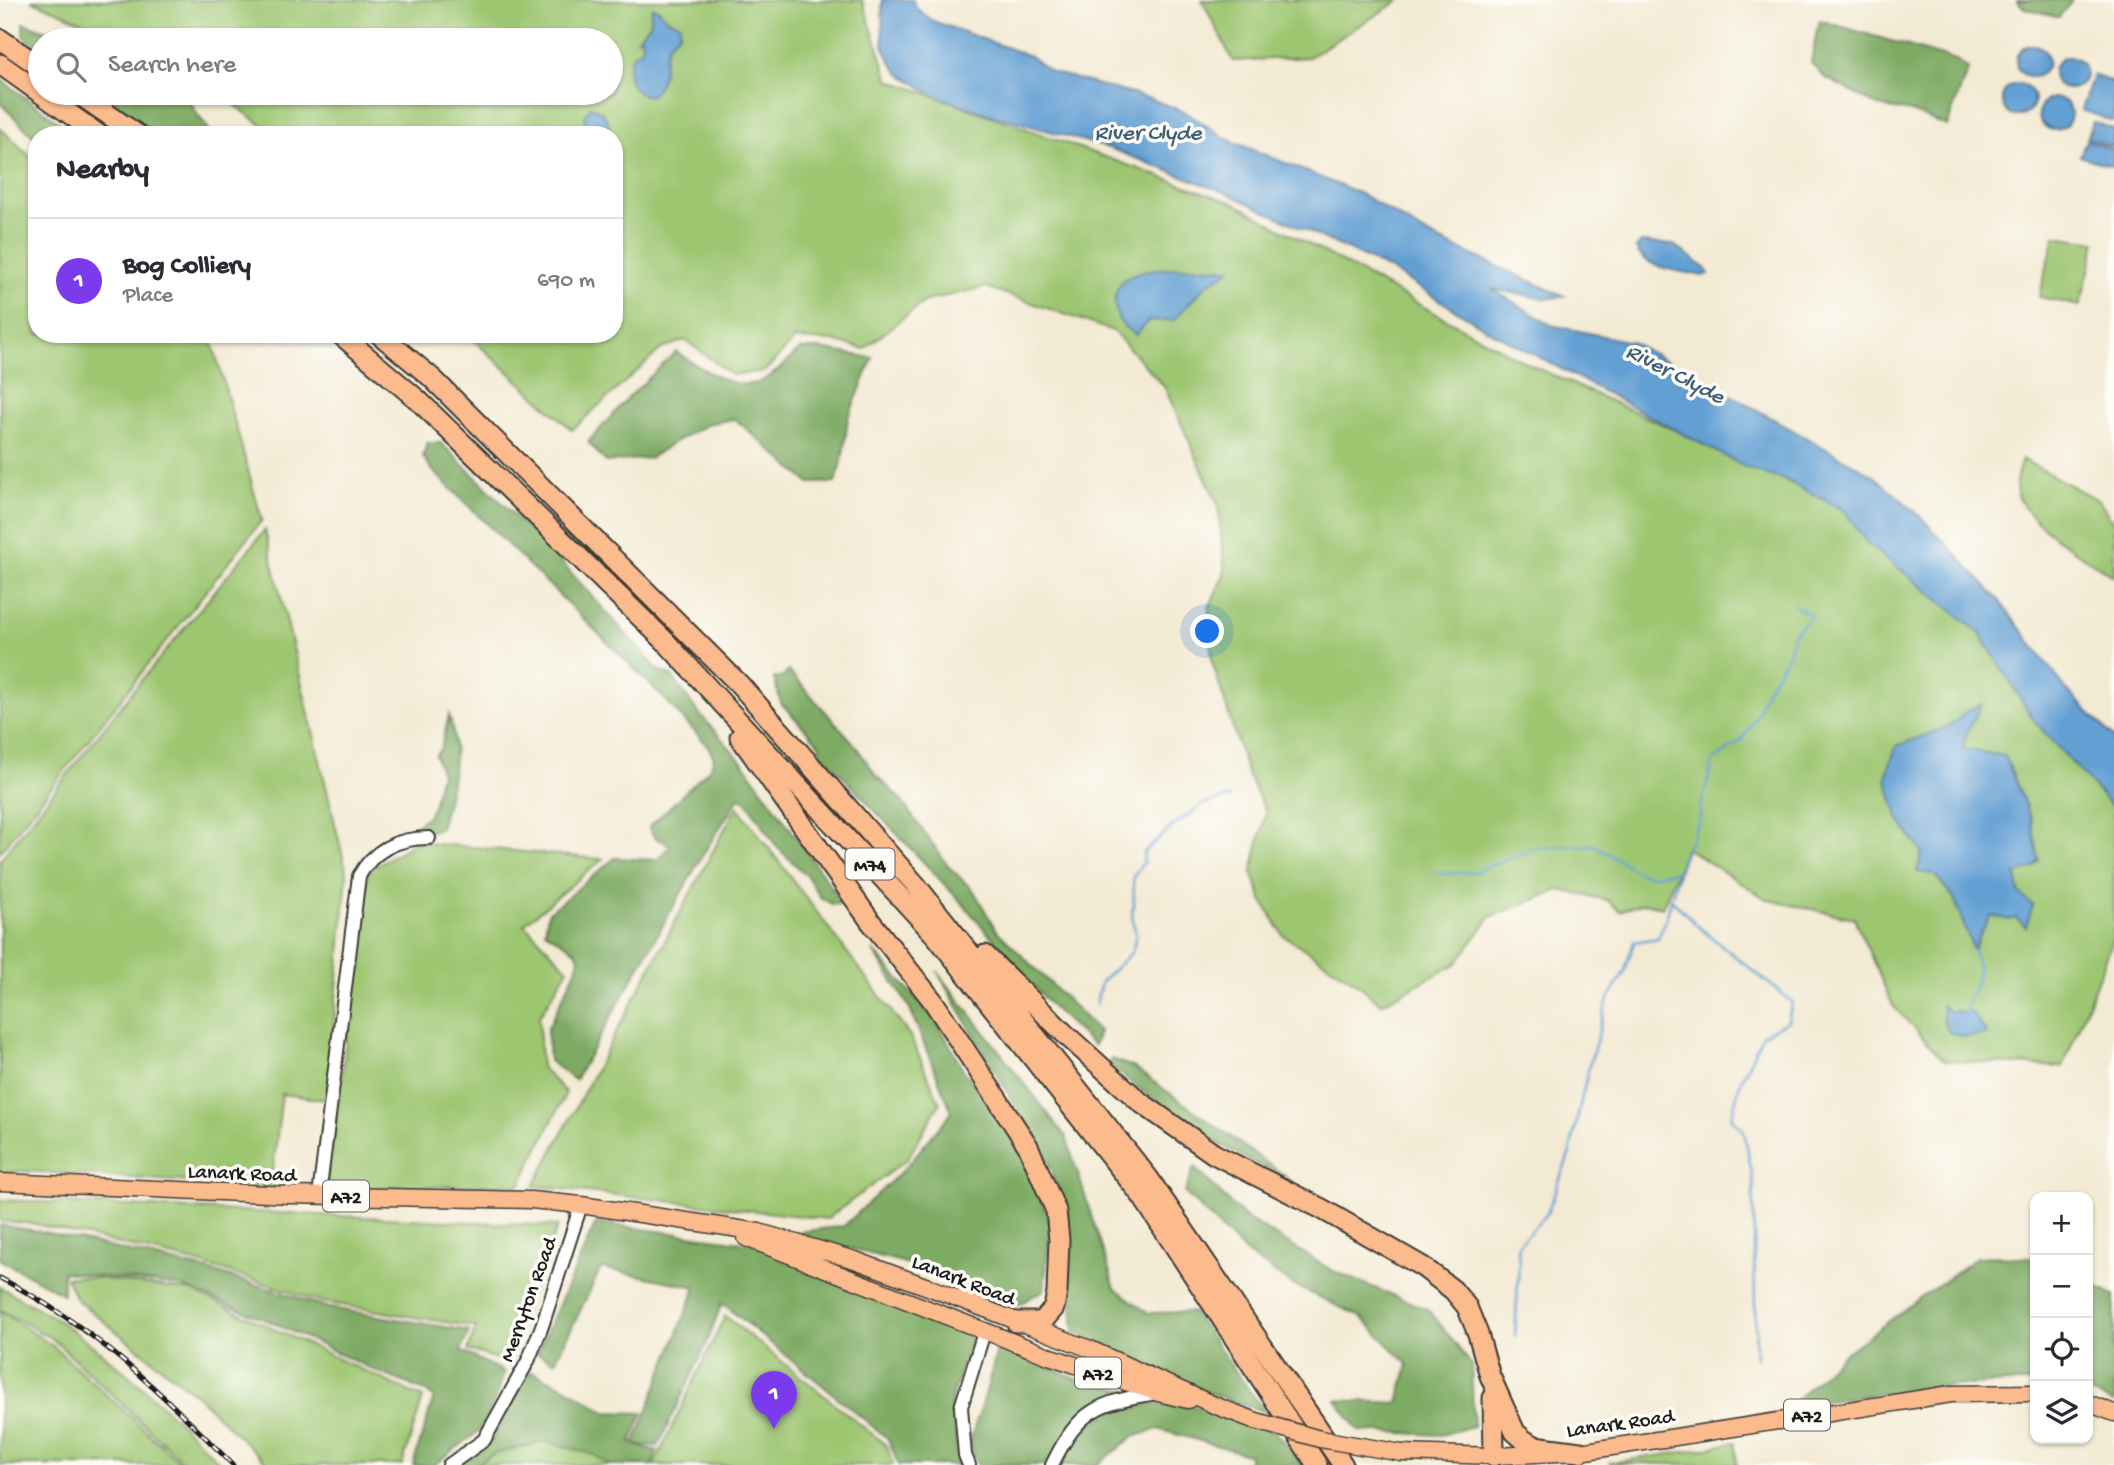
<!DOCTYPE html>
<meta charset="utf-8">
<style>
:root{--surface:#fff;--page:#f2f2f3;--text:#2b2b33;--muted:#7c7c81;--line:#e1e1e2;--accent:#7c3aed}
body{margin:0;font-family:"Gochi Hand",sans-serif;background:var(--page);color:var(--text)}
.controls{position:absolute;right:21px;bottom:21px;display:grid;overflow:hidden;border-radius:14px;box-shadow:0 2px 5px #0004}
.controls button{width:63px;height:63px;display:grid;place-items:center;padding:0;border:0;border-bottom:2px solid var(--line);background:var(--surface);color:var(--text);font:35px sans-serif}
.you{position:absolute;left:1208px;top:632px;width:24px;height:24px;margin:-18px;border:5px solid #fff;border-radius:50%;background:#1a73e8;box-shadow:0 0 0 10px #1a73e833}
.badge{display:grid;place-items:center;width:46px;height:46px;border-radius:50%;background:var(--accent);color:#fff;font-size:23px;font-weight:700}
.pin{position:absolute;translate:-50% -58px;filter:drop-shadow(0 2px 4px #0008)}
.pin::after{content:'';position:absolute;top:37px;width:24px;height:21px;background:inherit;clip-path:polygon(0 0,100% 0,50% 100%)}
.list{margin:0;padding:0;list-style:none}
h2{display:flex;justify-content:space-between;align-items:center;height:91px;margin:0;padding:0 28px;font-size:30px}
h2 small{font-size:23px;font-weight:400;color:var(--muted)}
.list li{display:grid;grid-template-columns:46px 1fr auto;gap:21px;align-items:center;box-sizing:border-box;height:126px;padding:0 28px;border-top:2px solid var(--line)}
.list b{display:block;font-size:26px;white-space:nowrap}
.list p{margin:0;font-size:23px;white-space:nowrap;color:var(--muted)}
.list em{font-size:23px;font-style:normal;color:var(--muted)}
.icon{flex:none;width:38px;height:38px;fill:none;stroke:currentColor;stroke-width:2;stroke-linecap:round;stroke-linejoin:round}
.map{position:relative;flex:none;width:2114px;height:1465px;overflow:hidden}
.search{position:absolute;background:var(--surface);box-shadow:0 2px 5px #0004;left:28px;top:28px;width:595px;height:77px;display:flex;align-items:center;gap:18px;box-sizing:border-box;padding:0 24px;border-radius:38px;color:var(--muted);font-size:26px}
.panel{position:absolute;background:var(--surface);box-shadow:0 2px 5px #0004;left:28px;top:126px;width:595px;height:217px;border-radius:28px}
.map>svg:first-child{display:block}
.green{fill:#9dc671;stroke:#5c7146;stroke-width:2}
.forest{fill:#7eab63;stroke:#4d6440;stroke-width:2}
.water{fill:#629fd3;stroke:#3f5e78;stroke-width:2}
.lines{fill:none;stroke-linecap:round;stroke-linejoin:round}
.stream{stroke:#629fd3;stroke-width:2.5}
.minor-casing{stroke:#3c3b37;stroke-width:16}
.major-casing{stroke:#3c3b37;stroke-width:19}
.highway-casing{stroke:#3c3b37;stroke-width:23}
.minor{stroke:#fff;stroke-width:12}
.major{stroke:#fbbb8d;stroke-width:16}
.highway{stroke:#fbbb8d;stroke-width:19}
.rail-casing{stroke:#1c1c1c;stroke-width:5}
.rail{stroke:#fdfcf7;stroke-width:2.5;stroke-dasharray:8;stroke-linecap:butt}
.major-bridge-casing{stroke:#3c3b37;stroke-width:19;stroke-linecap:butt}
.major-bridge{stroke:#fbbb8d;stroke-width:16}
.labels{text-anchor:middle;stroke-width:7;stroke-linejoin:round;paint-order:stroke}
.shield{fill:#fdfcf7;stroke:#605f5e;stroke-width:2}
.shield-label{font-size:19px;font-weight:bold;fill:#1c1c1c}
.street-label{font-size:21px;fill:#1c1c1c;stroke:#fdfcf7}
.water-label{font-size:23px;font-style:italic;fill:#3f5e78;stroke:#fdfcf7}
</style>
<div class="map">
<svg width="2114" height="1465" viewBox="0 0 2114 1465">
<rect width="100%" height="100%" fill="#fdfcf7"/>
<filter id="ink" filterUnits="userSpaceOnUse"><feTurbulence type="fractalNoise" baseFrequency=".0143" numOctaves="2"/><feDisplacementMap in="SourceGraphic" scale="14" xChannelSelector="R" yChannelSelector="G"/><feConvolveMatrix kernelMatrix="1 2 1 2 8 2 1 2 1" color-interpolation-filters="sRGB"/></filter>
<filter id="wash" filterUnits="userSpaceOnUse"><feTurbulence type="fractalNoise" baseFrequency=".00686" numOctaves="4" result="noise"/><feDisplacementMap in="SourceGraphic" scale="28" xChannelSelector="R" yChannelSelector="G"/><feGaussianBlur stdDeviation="1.57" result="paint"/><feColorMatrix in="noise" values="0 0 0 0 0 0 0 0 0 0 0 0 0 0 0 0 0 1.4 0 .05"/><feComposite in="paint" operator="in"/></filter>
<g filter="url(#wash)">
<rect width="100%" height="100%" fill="#f3ead3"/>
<!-- green -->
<path class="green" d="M31,0H862L889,80L1234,203L1524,362L1785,480L1844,510L1979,632L2042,729L2114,808V938L2063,1067L1944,1060L1893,1006L1854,918L1768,900L1686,848L1663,907L1644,903L1620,911L1607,900L1559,890L1490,917L1456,964L1381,1004L1357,983L1283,935L1263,902L1252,872L1266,811L1248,776L1212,661L1209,608L1225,572L1218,504L1164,386L1113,331L986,287L925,301L864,349L833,341L795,339L765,371L732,375L685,340L661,349L572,430L467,334H614V135H275L219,93H611V40H125Z
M1202,0H1400L1309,57L1233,61Z
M0,128L37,163V334H210L262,520L0,852Z
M2055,236L2096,242L2080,306L2039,297Z
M2022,459L2099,501L2114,523V577C2088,558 2017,521 2016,486C2015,478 2020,467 2022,459Z
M265,530L347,874L327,1100L282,1094L271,1187L23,1171L0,1173V860L140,682Z
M737,806L910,1036L940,1103L907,1159L827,1219L534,1186Z
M416,842L603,859L524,924L568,969L539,1017L541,1067L566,1093L520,1185L324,1189L335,1130L368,870Z
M0,1200L558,1226L503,1361L468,1350L476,1327L323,1302L200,1263L35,1224L0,1221Z
M66,1277L97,1278L192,1291L423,1398L402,1465H269L195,1394L76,1299Z
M0,1287C22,1300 45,1311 65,1325C123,1366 173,1415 222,1465H187L54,1340L0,1309Z
M0,1311L53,1346L183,1465H0Z
M725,1316L887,1446L893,1465H654Z
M519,1439H572L621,1465H475Z
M1735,1442L1737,1465L1608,1463L1704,1449Z"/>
<!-- forest -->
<path class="forest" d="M2017,0H2072L2059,17L2024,8Z
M1819,20L1956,60L1968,69L1947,126L1911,112L1878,106L1824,77L1811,63Z
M23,23L73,40H40V49L23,36Z
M0,79L77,135H37V140L0,103Z
M100,93H186L195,111L213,135H158Z
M800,349H821L873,358L848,418L843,456L835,483H809L735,419L710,423L676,441L650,458L606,462L588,442L629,397L676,352C698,366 736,394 762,381C777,373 788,361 800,349Z
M427,443H441L556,556L658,670L672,676L697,711L745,765L843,903L833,905L820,897L807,876L777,847L747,802L739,797L705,851L575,1080L549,1061L547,1030L576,970L579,958L576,951L545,931L548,913L615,858L657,860L671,845L655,838L649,827L710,768L714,758L708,746L664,698L435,473L423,457Z
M789,671L851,740L877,776L900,799L950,868L974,891L996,930L1099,1031L1094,1046L1052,1007L963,904L819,751V744L781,703L774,678L782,677Z
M449,715C462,750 449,794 440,829L424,833L408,831L428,816L433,806L441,772L435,755L441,748Z
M873,950L938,1023L964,1071L1004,1123L1030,1172L1051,1224L1044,1290L1007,1311L988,1297L957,1287L921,1267L774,1229L791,1233L844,1226L905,1168L952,1112L909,1007Z
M937,971L1066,1137L1115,1288L1148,1313L1193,1312L1265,1412L1189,1386L1074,1332L1068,1240L1052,1169Z
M1112,1059L1133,1067L1288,1178C1221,1151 1162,1110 1108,1063Z
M1194,1167L1243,1216L1333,1271L1429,1310L1471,1364L1474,1426L1441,1435L1359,1431L1336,1400L1398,1403L1408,1364L1361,1317L1295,1286L1246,1253L1185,1193Z
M596,1223L766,1245L973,1334L951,1400L959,1465H899L888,1439L722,1303L706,1345L658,1446L635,1445L657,1451L652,1465H610L594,1455L547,1441L493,1454L475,1465H458L491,1441L531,1371L565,1387L606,1412L643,1413L631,1442L634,1444L696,1287L601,1268L555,1362L537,1353Z
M0,1225L49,1233L208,1270L330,1308L469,1331L461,1351L504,1372L498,1393L480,1430L434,1465H413L434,1397L423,1390L376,1371L274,1323L181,1286L63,1272V1294L0,1260Z
M2000,1256L2029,1258L2035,1260V1383C1952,1382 1872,1395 1790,1406L1841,1356L1977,1257Z
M2088,1282L2114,1295V1403L2088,1392Z
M998,1346L1084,1382L1141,1393L1089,1408L1047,1465H978L969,1443L985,1396Z
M1153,1404L1199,1407L1274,1431L1305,1465H1247L1250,1455L1158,1429L1133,1437L1097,1465H1060V1461L1086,1427L1117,1409Z"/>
<!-- water -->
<path class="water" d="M882,0H913L916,8L933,21L1030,56L1051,72L1151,99L1185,112L1229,140L1361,194L1432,237L1564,296L1545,299L1492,289L1551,325L1631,342L1725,392L1873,475L1919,515L1998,599L2067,690L2114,738V809L2035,722L1979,632L1867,543L1844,510L1785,480L1749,469L1486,329L1389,269L1227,193L1109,148L988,114L935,96L899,73L890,61L883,45Z
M652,7L658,9L667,19L680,24V32C677,38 672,39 669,44C659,60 671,77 650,96C628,94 624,69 634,53L641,51L642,38L637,39L650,24Z
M2016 61a16 16 0 1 1 32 0a16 16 0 1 1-32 0Z
M2053 73a16 16 0 1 1 32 0a16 16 0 1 1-32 0Z
M2093,75L2114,83V122L2081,110Z
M2002 100a16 16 0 1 1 32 0a16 16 0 1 1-32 0Z
M2039 114a16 16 0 1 1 32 0a16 16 0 1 1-32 0Z
M591,107C605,111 610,121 609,135L585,134V115Z
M2093,122L2114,129V147L2087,138Z
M2086,140L2114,150V167L2080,156Z
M1641,242L1674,245L1704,267L1709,274L1702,276C1681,270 1646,271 1636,248Z
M1196,267L1231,269L1205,286L1174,320L1148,321L1136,335C1123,328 1117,321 1115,306C1110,263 1168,269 1196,267Z
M1982,704L1966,734L1963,749L2005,756L2031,819L2039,860L2033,868L2016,874L2019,893L2033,905L2026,927L2016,918L2009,920L1990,915L1973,950L1954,898L1934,874L1917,872L1922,852L1899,820L1886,777L1896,746L1950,726L1968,710Z
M1942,1005L1949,1011H1956L1965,1014L1967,1011L1974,1015L1987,1034L1966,1037L1950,1033L1943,1019Z"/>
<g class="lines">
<!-- stream -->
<path class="stream" d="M1436,871L1444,874L1475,872L1538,847L1594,845L1640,873L1652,875L1678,871
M1671,899L1700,928L1792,1002L1788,1021L1762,1035L1740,1083L1731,1118L1744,1131L1753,1180L1756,1358
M1096,1004L1101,982L1132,952L1136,936L1132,916L1134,898L1133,877L1143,863L1144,852L1173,826L1203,804L1230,797
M1965,1015C1968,987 1987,984 1973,950
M1515,1336L1519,1264L1518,1245L1547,1214L1570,1152L1588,1070L1608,999L1624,973L1634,942L1658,938L1666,919L1681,862L1700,819V809L1713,761L1742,740L1757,715L1766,690L1788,655L1793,634L1812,616L1794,605"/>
</g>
</g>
<g filter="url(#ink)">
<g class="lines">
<defs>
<path id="minor" d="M319,1196L359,876C374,849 399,838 429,838
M449,1465L484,1440L528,1361L542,1326L581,1205
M969,1465L965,1455L961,1407L984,1332
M1052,1465C1079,1409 1098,1402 1158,1393"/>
<path id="major" d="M0,1182L289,1195L531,1200L581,1205L759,1232L855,1260L928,1287L1090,1349L1214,1405L1256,1421
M746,1238L1049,1356L1158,1393L1188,1400
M2088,1403L2114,1413
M1402,1453L1494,1456L1580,1452L1951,1394L2035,1393"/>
<path id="highway" d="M0,39L40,67
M0,64L99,135
M77,93L138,135
M340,334L418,400L665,641L937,937L1142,1196L1317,1465
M379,334L432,378L740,685L915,884L1149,1179L1343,1465
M740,737L871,922L933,1001L1028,1146L1056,1211L1059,1240L1057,1292L1054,1308L1042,1322H1016
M985,955L1065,1034L1140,1102L1214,1154L1322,1209L1423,1267L1453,1290L1467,1307L1478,1334L1490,1376L1515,1432L1524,1440L1535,1446L1580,1452
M1493,1398L1494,1456"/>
</defs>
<!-- minor casing -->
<use href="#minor" class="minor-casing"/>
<!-- major casing -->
<use href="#major" class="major-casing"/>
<!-- highway casing -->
<use href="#highway" class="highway-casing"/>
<!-- minor -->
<use href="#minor" class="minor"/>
<!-- major -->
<use href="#major" class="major"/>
<!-- highway -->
<use href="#highway" class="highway"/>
<defs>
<path id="rail" d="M0,1278C94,1326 159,1391 233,1465"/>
</defs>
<!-- rail casing -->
<use href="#rail" class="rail-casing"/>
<!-- rail -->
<use href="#rail" class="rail"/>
<defs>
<path id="major-bridge" d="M1256,1421L1320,1439L1402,1453"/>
</defs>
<!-- major-bridge casing -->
<use href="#major-bridge" class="major-bridge-casing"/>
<!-- major-bridge -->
<use href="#major-bridge" class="major-bridge"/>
</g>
</g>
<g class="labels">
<!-- shield labels -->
<g class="shield">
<rect x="845.5" y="848.5" width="49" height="31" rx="5"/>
<rect x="323" y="1180.5" width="46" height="31" rx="5"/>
<rect x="1075" y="1357.5" width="46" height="31" rx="5"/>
<rect x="1784" y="1399.5" width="46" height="31" rx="5"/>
</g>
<g class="shield-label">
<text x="870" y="871">M74</text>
<text x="346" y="1203">A72</text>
<text x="1098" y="1380">A72</text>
<text x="1807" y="1422">A72</text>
</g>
<!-- street labels -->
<g class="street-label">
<text transform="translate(242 1172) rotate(2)" y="7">Lanark Road</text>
<text transform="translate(964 1279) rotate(21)" y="7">Lanark Road</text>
<text transform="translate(527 1299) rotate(-70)" y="7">Merryton Road</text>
<text transform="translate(1620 1422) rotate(-8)" y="7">Lanark Road</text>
</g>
<!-- water labels -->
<g class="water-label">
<text x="1148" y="139">River Clyde</text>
<text transform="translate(1676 372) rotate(27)" y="8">River Clyde</text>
</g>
</g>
</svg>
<div class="controls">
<button>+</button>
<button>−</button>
<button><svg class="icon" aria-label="locate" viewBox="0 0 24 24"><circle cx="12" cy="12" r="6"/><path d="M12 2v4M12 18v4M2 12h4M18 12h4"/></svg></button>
<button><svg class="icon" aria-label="layers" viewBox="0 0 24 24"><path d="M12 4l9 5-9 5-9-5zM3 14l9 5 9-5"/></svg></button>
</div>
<div class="you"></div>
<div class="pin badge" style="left:774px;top:1429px">1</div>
<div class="search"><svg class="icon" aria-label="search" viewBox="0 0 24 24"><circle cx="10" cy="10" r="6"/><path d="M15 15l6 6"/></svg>Search here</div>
<section class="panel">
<h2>Nearby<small></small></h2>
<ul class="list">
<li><span class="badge">1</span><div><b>Bog Colliery</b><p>Place</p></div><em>690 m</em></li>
</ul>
</section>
</div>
